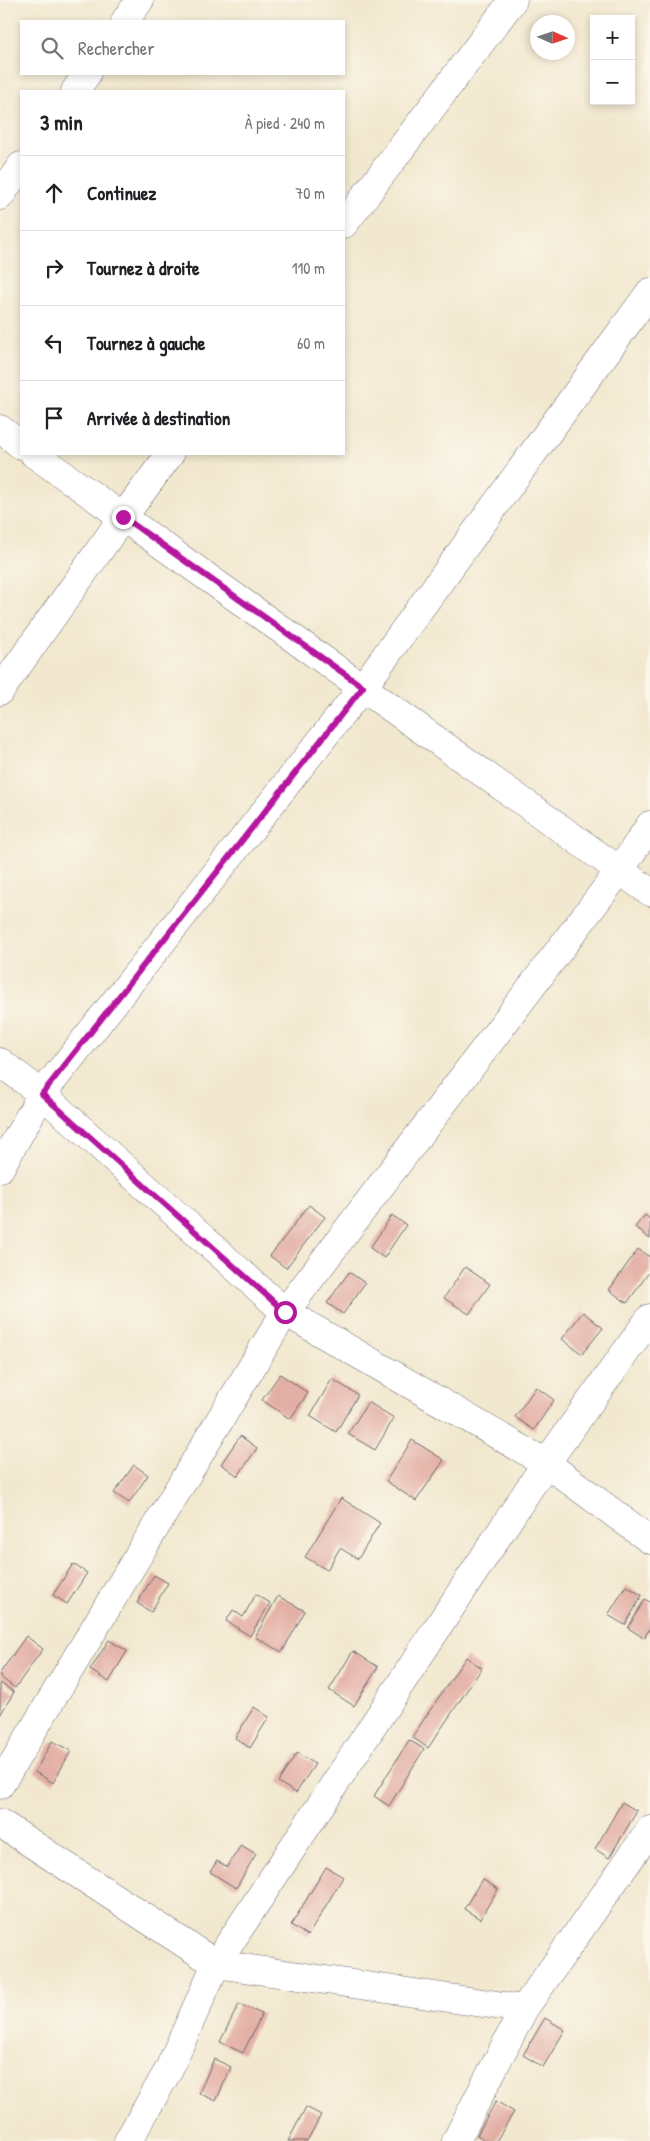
<!DOCTYPE html>
<html lang="fr">
<meta charset="utf-8">
<style>
:root{--surface:#fff;--page:#f6f6f6;--text:#202124;--muted:#757577;--line:#e0e0e0}
body{margin:0;font-family:"Patrick Hand",sans-serif;background:var(--page);color:var(--text)}
.controls{position:absolute;right:15px;top:15px;display:grid;overflow:hidden;border-radius:0px;box-shadow:0 2px 8px #0003}
.controls button{width:45px;height:45px;display:grid;place-items:center;padding:0;border:0;border-bottom:1px solid var(--line);background:var(--surface);color:var(--text);font:25px sans-serif}
.compass{position:absolute;left:530px;top:15px;width:45px;height:45px;border-radius:50%;background:var(--surface);box-shadow:0 2px 8px #0003;rotate:93deg}
.stop{position:absolute;width:15px;height:15px;margin:-11px;border:4px solid #b5179e;border-radius:50%;background:#fff}
.stop.end{background:#b5179e;border-color:#fff;box-shadow:0 1px 5px #0008}
.list{margin:0;padding:0;list-style:none}
h2{display:flex;justify-content:space-between;align-items:center;height:65px;margin:0;padding:0 20px;font-size:21px}
h2 small{font-size:16px;font-weight:400;color:var(--muted)}
.list li{display:grid;grid-template-columns:32px 1fr auto;gap:15px;align-items:center;box-sizing:border-box;height:75px;padding:0 20px;border-top:1px solid var(--line)}
.list b{display:block;font-size:19px;white-space:nowrap}
.list em{font-size:16px;font-style:normal;color:var(--muted)}
.icon{flex:none;width:28px;height:28px;fill:none;stroke:currentColor;stroke-width:2;stroke-linecap:round;stroke-linejoin:round}
.map{position:relative;flex:none;width:650px;height:2141px;overflow:hidden}
.search{position:absolute;background:var(--surface);box-shadow:0 2px 8px #0003;left:20px;top:20px;width:325px;height:55px;display:flex;align-items:center;gap:12px;box-sizing:border-box;padding:0 18px;border-radius:0px;color:var(--muted);font-size:19px}
.panel{position:absolute;background:var(--surface);box-shadow:0 2px 8px #0003;left:20px;top:90px;width:325px;height:365px;border-radius:0px}
.map>svg:first-child{display:block}
.building{fill:#e3afa4}
.lines{fill:none;stroke-linecap:round;stroke-linejoin:round}
.minor-casing{stroke:#6b676f;stroke-width:29}
.minor{stroke:#fff;stroke-width:28}
.route{stroke:#b5179e;stroke-width:6}
</style>
<div class="map">
<svg width="650" height="2141" viewBox="0 0 650 2141">
<rect width="100%" height="100%" fill="#fbf7ec"/>
<filter id="ink" filterUnits="userSpaceOnUse"><feTurbulence type="fractalNoise" baseFrequency=".02" numOctaves="2"/><feDisplacementMap in="SourceGraphic" scale="10" xChannelSelector="R" yChannelSelector="G"/><feConvolveMatrix kernelMatrix="1 2 1 2 8 2 1 2 1" color-interpolation-filters="sRGB"/></filter>
<filter id="wash" filterUnits="userSpaceOnUse"><feTurbulence type="fractalNoise" baseFrequency=".0096" numOctaves="4" result="noise"/><feDisplacementMap in="SourceGraphic" scale="20" xChannelSelector="R" yChannelSelector="G"/><feGaussianBlur stdDeviation="1.12" result="paint"/><feColorMatrix in="noise" values="0 0 0 0 0 0 0 0 0 0 0 0 0 0 0 0 0 1.4 0 .05"/><feComposite in="paint" operator="in"/></filter>
<g filter="url(#wash)">
<rect width="100%" height="100%" fill="#f2e8cf"/>
<g id="blocks">
<!-- building -->
<path class="building" d="M309,1205L325,1217L286,1268L270,1256Z
M392,1215L406,1225L384,1258L370,1248Z
M645,1215L650,1219V1239L635,1227Z
M638,1249L650,1257V1271L627,1303L609,1290Z
M465,1267L490,1284L469,1314L444,1298Z
M349,1272L365,1283L343,1314L327,1303Z
M583,1312L603,1328L582,1354L562,1339Z
M280,1374L308,1393L290,1419L262,1400Z
M332,1379L358,1395L336,1432L310,1416Z
M536,1387L554,1400L534,1430L515,1417Z
M368,1402L394,1418L375,1450L348,1434Z
M240,1436L257,1448L238,1476L221,1464Z
M412,1440L444,1460L416,1501L386,1481Z
M134,1465L148,1475L129,1503L114,1493Z
M341,1498L380,1523L358,1559L340,1548L327,1570L305,1557Z
M73,1564L87,1573L67,1604L53,1595Z
M154,1575L168,1583L151,1612L137,1603Z
M626,1586L642,1595L625,1625L608,1615Z
M256,1594L270,1603L250,1636L226,1621L233,1610L243,1617Z
M278,1596L305,1611L282,1652L255,1637Z
M645,1599L650,1602V1628L644,1638L628,1628Z
M26,1636L43,1649L15,1688L0,1677V1673Z
M109,1640L127,1651L109,1682L90,1670Z
M353,1651L378,1667L354,1706L329,1690Z
M466,1657L482,1668L428,1748L412,1737Z
M0,1683L14,1692L0,1715Z
M254,1707L269,1717L250,1748L235,1738Z
M409,1740L424,1749L389,1806L374,1796Z
M52,1741L71,1751L53,1783L35,1772Z
M297,1753L315,1764L296,1793L278,1782Z
M622,1802L637,1811L609,1858L595,1849Z
M241,1845L256,1854L236,1888L210,1872L217,1861L227,1867Z
M326,1867L343,1877L308,1936L291,1925Z
M482,1879L498,1889L480,1919L464,1909Z
M239,2004L262,2014L243,2053L220,2042Z
M545,2018L565,2030L543,2067L523,2055Z
M214,2059L231,2067L216,2101L199,2093Z
M496,2101L514,2112L496,2141H486L477,2135Z
M306,2107L321,2115L307,2141H288Z"/>
</g>
</g>
<g filter="url(#ink)">
<use href="#blocks" fill-opacity="0" stroke="#6b676f" stroke-width="1"/>
<g class="lines">
<defs>
<path id="minor" d="M125,21L140,0
M75,91L87,74
M0,196L21,166
M344,224L513,0
M0,429L21,445
M34,454L650,892
M0,691L123,517L170,454
M0,1062L42,1094L285,1312L546,1463L650,1540
M0,1168L42,1094L363,687L650,292
M0,1785L285,1312L620,870L650,825
M0,1823L216,1964L524,2009
M128,2141L168,2071L216,1964L546,1463L650,1318
M456,2141L524,2009L650,1830"/>
</defs>
<!-- minor casing -->
<use href="#minor" class="minor-casing"/>
<!-- minor -->
<use href="#minor" class="minor"/>
</g>
</g>
<g class="lines" filter="url(#ink)">
<!-- route -->
<path class="route" d="M123,517L363,687L42,1094L285,1312"/>
</g>
</svg>
<div class="controls">
<button>+</button>
<button>−</button>
</div>
<svg class="compass" viewBox="-18 -18 36 36"><path d="M0-13l5 13h-10z" fill="#e53935"/><path d="M0 13l5-13h-10z" fill="#757577"/></svg>
<div class="stop" style="left:285px;top:1312px"></div>
<div class="stop end" style="left:123px;top:517px"></div>
<div class="search"><svg class="icon" aria-label="search" viewBox="0 0 24 24"><circle cx="10" cy="10" r="6"/><path d="M15 15l6 6"/></svg>Rechercher</div>
<section class="panel">
<h2>3 min<small>À pied · 240 m</small></h2>
<ul class="list">
<li><svg class="icon" aria-label="ahead" viewBox="0 0 24 24"><path d="M12 20V5M6 11l6-6 6 6"/></svg><div><b>Continuez</b></div><em>70 m</em></li>
<li><svg class="icon" aria-label="right" viewBox="0 0 24 24"><path d="M7 20v-9h11M14 6l5 5-5 5"/></svg><div><b>Tournez à droite</b></div><em>110 m</em></li>
<li><svg class="icon" aria-label="left" viewBox="0 0 24 24"><path d="M17 20v-9H6M10 6l-5 5 5 5"/></svg><div><b>Tournez à gauche</b></div><em>60 m</em></li>
<li><svg class="icon" aria-label="arrive" viewBox="0 0 24 24"><path d="M6 21V4h12l-3 4 3 4H6"/></svg><div><b>Arrivée à destination</b></div></li>
</ul>
</section>
</div>
